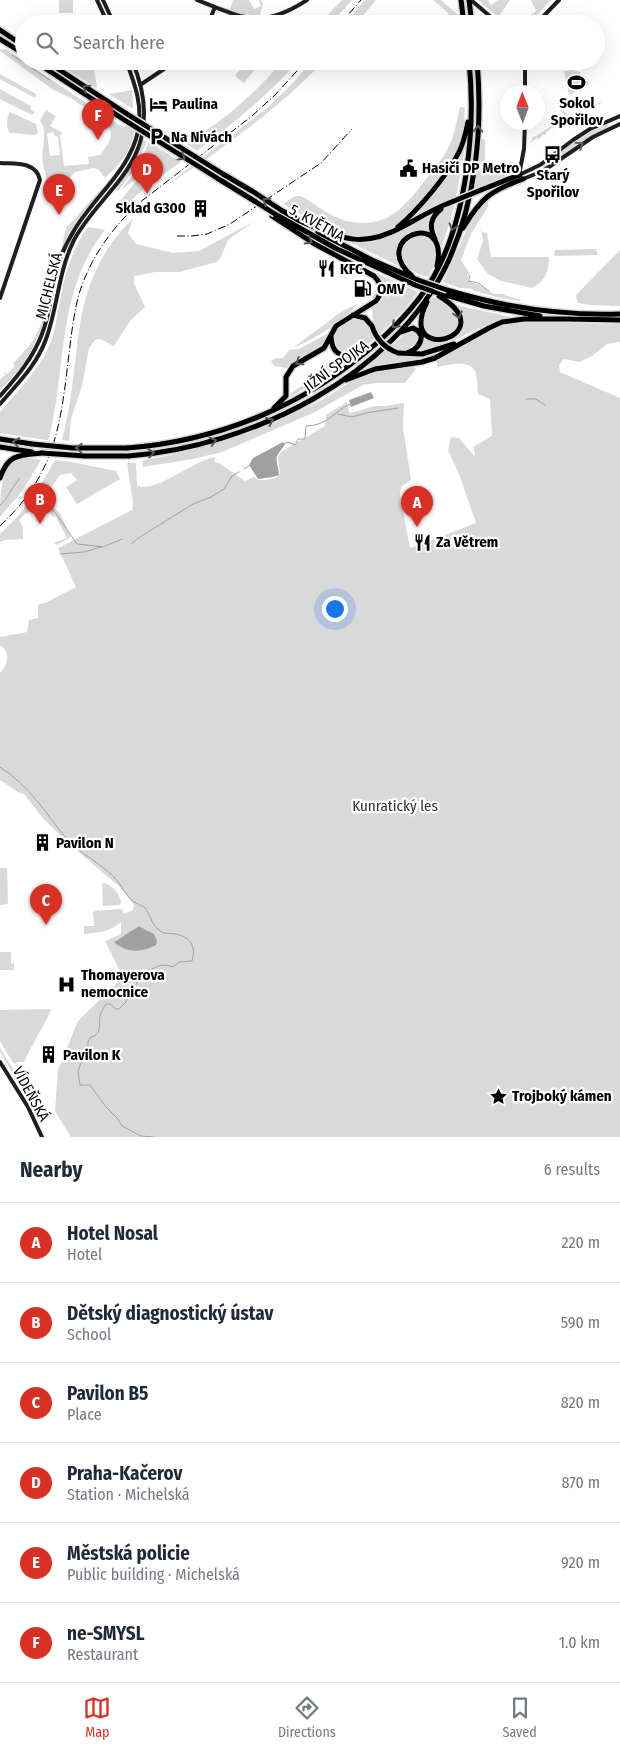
<!DOCTYPE html>
<meta charset="utf-8">
<style>
:root{--surface:#fff;--page:#f6f6f7;--text:#1f2937;--muted:#747a83;--line:#e0e1e3;--accent:#d93025}
body{margin:0;font-family:"Fira Sans Condensed",sans-serif;background:var(--page);color:var(--text)}
.compass{position:absolute;left:500px;top:85px;width:45px;height:45px;border-radius:50%;background:var(--surface);box-shadow:0 5px 20px #0002;rotate:359deg}
.you{position:absolute;left:334px;top:608px;width:18px;height:18px;margin:-12px;border:4px solid #fff;border-radius:50%;background:#1a73e8;box-shadow:0 0 0 8px #1a73e833}
.badge{display:grid;place-items:center;width:32px;height:32px;border-radius:50%;background:var(--accent);color:#fff;font-size:16px;font-weight:700}
.pin{position:absolute;translate:-50% -41px;filter:drop-shadow(0 1px 2px #0008)}
.pin::after{content:'';position:absolute;top:26px;width:18px;height:15px;background:inherit;clip-path:polygon(0 0,100% 0,50% 100%)}
.list{margin:0;padding:0;list-style:none}
h2{display:flex;justify-content:space-between;align-items:center;height:65px;margin:0;padding:0 20px;font-size:21px}
h2 small{font-size:16px;font-weight:400;color:var(--muted)}
.list li{display:grid;grid-template-columns:32px 1fr auto;gap:15px;align-items:center;box-sizing:border-box;height:80px;padding:0 20px;border-top:1px solid var(--line)}
.list b{display:block;font-size:19px;white-space:nowrap}
.list p{margin:0;font-size:16px;white-space:nowrap;color:var(--muted)}
.list em{font-size:16px;font-style:normal;color:var(--muted)}
.icon{flex:none;width:28px;height:28px;fill:none;stroke:currentColor;stroke-width:2;stroke-linecap:round;stroke-linejoin:round}
.map{position:relative;flex:none;width:620px;height:1137px;overflow:hidden}
.search{position:absolute;background:var(--surface);box-shadow:0 5px 20px #0002;left:15px;right:15px;top:15px;height:55px;display:flex;align-items:center;gap:12px;box-sizing:border-box;padding:0 18px;border-radius:28px;color:var(--muted);font-size:19px}
.sheet{height:545px;background:var(--surface)}
nav{display:flex;justify-content:space-around;align-items:center;box-sizing:border-box;height:70px;border-top:1px solid var(--line);background:var(--surface);font-size:14px;color:var(--muted)}
nav a{display:grid;justify-items:center;gap:2px}
nav .on{color:var(--accent)}
.map>svg:first-child{display:block}
.green{fill:#d9d9d9;fill-rule:evenodd}
.water{fill:#a0a0a0}
.lines{fill:none;stroke-linecap:round;stroke-linejoin:round}
.stream{stroke:#a0a0a0;stroke-width:1}
.highway-casing{stroke:#dbdbdb;stroke-width:8}
.secondary{stroke:#1f1f1f;stroke-width:4}
.highway{stroke:#000;stroke-width:5}
.rail{stroke:#000;stroke-width:1;stroke-dasharray:8 2.5 1 2.5;stroke-linecap:butt}
.highway-bridge-casing{stroke:#dbdbdb;stroke-width:8;stroke-linecap:butt}
.highway-bridge{stroke:#000;stroke-width:5}
.oneway{stroke:#595959}
.oneway2{stroke:#626262}
.labels{text-anchor:middle;stroke-width:4.5;stroke-linejoin:round;paint-order:stroke}
.poi-label{font-size:15px;font-weight:bold;fill:#000;stroke:#fff;text-anchor:start}
.street-label{font-size:15px;fill:#000;stroke:#fff}
.park-label{font-size:15px;fill:#303030;stroke:#fff}
</style>
<div class="map">
<svg width="620" height="1137" viewBox="0 0 620 1137">
<rect width="100%" height="100%" fill="#fff"/>
<!-- green -->
<path class="green" d="M59,0H73V13H59Z
M233,0H249L254,9L261,6L259,0H261L263,4L260,15C245,16 232,12 218,6L230,9Z
M342,0H352L331,24H319Z
M365,0H376L356,24H344Z
M433,0H441L458,15L459,24H453L448,13Z
M478,0H488L491,5L498,0H510L499,16L496,15Z
M531,0H551L529,24H518L536,11Z
M6,49L122,127L136,125C131,152 125,158 106,177L105,178L98,169L93,168L75,172L65,183L61,180L60,181L64,185L55,195H54L56,187L45,183C48,176 44,171 43,164C40,150 49,132 40,120L46,110L56,116L50,126L63,133L60,135L64,166L89,164L88,157L100,155C104,150 111,141 111,134C111,121 85,108 76,102V101L52,89L0,51V50ZM54,132V135L58,137L60,155L50,156L47,133Z
M54,61H92L97,86L96,88Z
M247,61H255L259,64L244,83L235,76Z
M289,61H298C268,96 233,123 197,151L185,143C221,124 253,95 280,64L285,67Z
M312,61H324C276,111 220,151 163,188L267,108L291,85Z
M571,70L580,72L582,79L586,78L589,85L569,95L564,71Z
M0,74L36,94L35,98L0,79Z
M473,80H475C476,118 474,155 467,193H465C473,156 475,119 473,80Z
M0,89L31,106L30,109L35,112L32,115L0,99Z
M132,90L133,109L109,94Z
M559,102L567,116L601,102V103L568,117L572,124L570,125L566,119L546,132V135L543,134L539,139L537,138L530,143L533,137L536,136L565,117L557,103Z
M460,107H465C464,118 465,130 462,141C455,164 419,208 401,223C390,232 373,238 358,237C330,234 307,217 283,204L295,196H301C317,205 334,220 352,222C389,228 406,205 426,179C435,168 444,157 450,144C455,132 457,120 460,107Z
M10,112L36,124L38,133L35,135L10,133C6,129 6,117 10,112Z
M608,123L609,127L581,142L543,169L542,165C564,150 584,134 608,123Z
M143,139L147,141L135,169L118,191L117,190L115,192L118,184L134,162Z
M481,139H485V172H498V167L512,162L518,165L509,176L474,190Z
M149,142L181,162L148,185L121,210L117,205L137,180L136,179L121,190L138,168Z
M465,148L456,197L414,217L450,174Z
M111,178L76,223L61,251L66,228Z
M488,199V207L471,234L461,260L470,274L467,281L477,284L494,294H502L521,300L520,301L501,298L474,291L473,289L460,288L443,282L472,219L477,210Z
M455,204L442,247C431,225 431,214 455,204Z
M432,215L428,223L429,232C402,228 392,241 399,266L349,242L351,241C388,246 401,224 432,215Z
M133,218L128,233L136,244L173,253L199,251L253,222L228,240L221,257L217,262L179,272H155L134,276V283L145,307L130,321L114,346L100,339L95,340L89,348L82,386L71,419L69,441L62,440C85,356 64,287 133,218Z
M480,223L482,232L487,233L491,257H549C549,272 545,281 532,288L501,281L488,274L477,259L483,241Z
M88,227L105,230C56,292 67,366 49,438L48,440H45L0,433V412C18,390 39,371 50,344C56,328 58,311 61,295C66,270 73,248 88,227Z
M424,236C443,245 437,262 428,277C421,275 415,273 409,268C400,261 398,243 411,237C414,236 420,236 424,236Z
M596,249L598,255L554,256L555,250Z
M620,250V306L590,305L578,303L576,295Z
M355,263L418,292L404,310L379,335L373,321L372,308L383,298L384,286L378,276Z
M433,297L452,307C454,311 458,317 458,321C458,350 400,337 433,297Z
M356,304C353,316 306,344 294,347L341,312Z
M457,305L510,317C477,325 455,345 420,350L425,337C447,354 474,328 457,305Z
M353,318L360,320L363,318L369,325L374,339C369,343 364,349 358,351C342,357 325,346 337,329C340,324 348,321 353,318Z
M43,320L44,321C36,347 21,371 0,390V380L5,375L4,373L5,372L7,374L15,366L13,364L33,341Z
M514,322L620,324V342L607,344L592,356L579,362L564,359L559,365L560,372L620,398V1137H71L55,1111L58,1070L78,1021L123,977L105,941L121,934V922C112,931 97,933 84,934V926H94L93,911L120,909L123,910V914L133,910L134,905L121,888L67,842L42,817L24,794L18,792L0,780V673C8,665 11,652 0,645V637L27,632L29,620L38,618V605L47,602L76,587L58,548L132,510L133,503L127,463H136L137,486C159,492 192,461 215,457L214,462L219,463L245,481L254,477L258,480C265,480 276,480 280,474L278,457L281,452L325,426L326,415L347,402L349,412L350,413L375,406H385L404,403L403,427L411,480L401,487L400,495L410,548C433,541 454,531 476,523L459,474L448,450L451,437L459,438L474,456L475,453L473,447L492,436L490,399L478,394C477,388 478,377 475,371C469,359 447,365 438,367L436,360L489,331ZM138,926L148,930L154,947L142,950L115,940L129,933Z
M412,330L417,333C420,342 414,353 403,351C401,350 395,347 391,346L407,332Z
M327,334L328,335L323,347L296,360L286,368L274,366L271,361L276,358H283L289,350L299,349Z
M385,351C405,360 417,353 435,353L406,363L368,368L367,367L368,365Z
M339,357L349,359L322,378L290,397L291,393L323,372L328,363Z
M413,367L416,369L405,383H376L363,385L313,413L222,452L193,459L143,467V460L167,456L228,440L254,431L295,413L320,401L359,377L372,372Z
M246,425L247,426C209,441 169,449 128,453V451L188,443Z
M21,457L41,460L23,490L0,517C0,496 0,467 21,457Z
M55,460L71,462L116,471L120,479L77,504L66,487L77,480L71,473L60,475L46,494L45,497L61,515L71,537L57,545L54,543L67,538L56,517L52,516L45,504L25,514L19,520L23,527V539L5,540L0,542V534L19,515L36,493Z
M0,868H7L8,904L0,905Z
M102,883C112,884 120,893 121,903L119,905L103,906Z
M0,952H11V963L14,964V970H0Z
M49,1009L51,1010C43,1028 32,1044 24,1062H17L16,1064L13,1063L0,1041V1010Z
M0,1048L41,1114L38,1116L0,1052Z"/>
<!-- water -->
<path class="water" d="M371,392L374,398L351,407L349,400Z
M283,442L285,444C283,448 279,452 277,456C275,462 279,468 279,475L273,477L258,479L249,465L253,458Z
M139,926L154,934L157,941L156,945C142,953 126,953 114,942Z"/>
<g class="lines">
<!-- stream -->
<path class="stream" d="M12,55L50,80
M371,278L377,285
M469,281L478,283L489,291
M468,282L470,276
M372,299L378,291
M526,399H536L545,405
M338,414L352,417L366,413L398,408
M283,444L288,442L295,445L298,439H305L306,426C329,425 333,412 350,404
M244,469L250,465
M39,494L57,515L77,544L104,547
M0,506C8,498 12,487 20,478
M131,544L140,537L193,504L211,497L224,489L232,476L239,472
M105,546L122,539
M60,554L84,552L101,547
M0,767C30,786 45,813 67,839C81,854 100,863 115,878C121,885 126,896 134,902C137,904 141,905 144,907C150,913 151,924 158,929C164,935 169,933 175,934C191,937 196,946 192,961L179,962L173,967C159,962 158,968 146,971L141,981L138,982L130,992L126,1002L119,1009H116L110,1004H106C104,1007 101,1011 100,1016C98,1024 103,1034 91,1037L88,1041V1046L79,1055V1057L82,1060L78,1071L80,1085H90L106,1107L117,1118L122,1126L141,1136L154,1137"/>
<defs>
<path id="highway" d="M461,0L464,24
M469,0L472,24
M0,30L24,46
M0,39L24,54
M34,61L126,121
M46,61L127,114
M223,174L252,191
M217,178L256,202
M481,190L519,175
M281,210L300,221
M275,214L335,248L415,285
M272,216L313,243L374,276C382,284 383,292 376,301L336,326L324,348L293,366L286,377V396L274,408
M298,220C340,238 361,250 404,226C419,218 433,209 449,203
M398,227C419,209 447,176 459,152C464,142 466,132 468,122
M463,228C481,198 490,191 523,179
M318,232L372,260L418,280
M435,239C429,227 430,218 441,209
M412,276C368,238 450,207 437,266
M447,290C503,307 561,316 620,314
M432,291L484,306L540,316
M427,302C395,367 506,336 439,296
M353,315L365,318L372,326
M568,319L620,320
M401,332L413,328L418,331L421,336
M331,336C332,361 350,357 366,349
M398,353L422,354L454,344
M407,353C419,349 423,341 421,329
M346,380L375,369L422,362L435,358L489,328L502,322L524,319H570
M0,439L32,444
M0,447L32,452
M127,448C220,441 308,404 378,342C399,323 420,301 434,276C467,217 476,127 469,61
M128,456C250,447 394,377 448,262C476,200 483,128 477,61
M0,478C8,454 19,455 42,453"/>
</defs>
<!-- highway casing -->
<use href="#highway" class="highway-casing"/>
<!-- secondary -->
<path class="secondary" d="M97,0L108,24
M103,0L114,24
M197,0C243,18 261,30 307,0
M471,0L499,24
M208,24L215,7
M536,24L559,0
M525,61V92
M140,85L176,61
M0,163C15,164 36,161 40,180L0,298
M519,175L540,165L573,140L590,129L620,116
M519,175L524,149L525,122
M522,178L523,179L543,171L593,137L620,124
M0,396C17,377 33,358 42,334C50,314 51,292 56,271C60,256 67,242 75,229C95,196 130,170 138,131C143,106 135,84 126,61
M0,404C17,384 37,365 46,339C58,307 58,272 74,240C93,204 131,179 141,139C148,111 143,86 132,61
M0,1062L28,1107L42,1137"/>
<!-- highway -->
<use href="#highway" class="highway"/>
<!-- rail -->
<path class="rail" d="M340,24L361,0
M177,236H192L207,234L230,224L321,163L352,129
M0,526C53,476 60,431 68,362C71,339 73,316 79,294C90,258 112,228 139,203L252,116L275,95L306,61"/>
<defs>
<path id="highway-bridge" d="M127,114L223,174
M126,121L217,178
M252,191L281,210
M256,202L275,214
M449,203L481,190
M418,280L447,290
M415,285L432,291
M372,326C376,339 385,348 398,353
M32,444L73,448H127
M42,453L85,456H128"/>
</defs>
<!-- highway-bridge casing -->
<use href="#highway-bridge" class="highway-bridge-casing"/>
<!-- highway-bridge -->
<use href="#highway-bridge" class="highway-bridge"/>
</g>
<!-- one-way arrows -->
<defs><path id="oneway-chevron" d="M-2-3.5L2.5 0L-2 3.5" fill="none" stroke-width="1.6" stroke-linecap="round" stroke-linejoin="round" transform="scale(1.25)"/></defs>
<g class="oneway">
<use href="#oneway-chevron" transform="translate(86 88) rotate(-147)"/>
<use href="#oneway-chevron" transform="translate(478 129) rotate(-87)"/>
<use href="#oneway-chevron" transform="translate(182 157) rotate(32)"/>
<use href="#oneway-chevron" transform="translate(266 201) rotate(-148)"/>
<use href="#oneway-chevron" transform="translate(453 227) rotate(106)"/>
<use href="#oneway-chevron" transform="translate(309 241) rotate(30)"/>
<use href="#oneway-chevron" transform="translate(458 315) rotate(75)"/>
<use href="#oneway-chevron" transform="translate(395 325) rotate(135)"/>
<use href="#oneway-chevron" transform="translate(299 362) rotate(146)"/>
<use href="#oneway-chevron" transform="translate(270 421) rotate(-24)"/>
<use href="#oneway-chevron" transform="translate(213 441) rotate(-16)"/>
<use href="#oneway-chevron" transform="translate(16 442) rotate(-172)"/>
<use href="#oneway-chevron" transform="translate(79 448) rotate(-178)"/>
<use href="#oneway-chevron" transform="translate(151 453) rotate(-7)"/>
</g>
<use class="oneway2" href="#oneway-chevron" transform="translate(580 145) rotate(-34)"/>
<!-- icons -->
<defs>
<symbol id="stadium-bare" viewBox="-9 -9 18 18"><path d="M0-5a6.5 5 0 1 0 0 10a6.5 5 0 1 0 0-10ZM-3.5-1.8h7v3.6h-7Z" fill="#000" stroke="#fff" stroke-width="2.5" paint-order="stroke"/></symbol>
<symbol id="hotel-bare" viewBox="-9 -9 18 18"><path d="M-6-4.5h1.5V1H6V5H4.5V3h-9V5H-6ZM-4 0a1.8 1.8 0 1 1 3.6 0ZM.5 0V-2.5h3Q6-2.5 6 0Z" fill="#000" stroke="#fff" stroke-width="2.5" paint-order="stroke"/></symbol>
<symbol id="parking-bare" viewBox="-9 -9 18 18"><path d="M-3.5-5.5H1a3.5 3.5 0 0 1 0 7H-1V5.5H-3.5ZM-1-3.4V-.6H.8a1.4 1.4 0 0 0 0-2.8Z" fill="#000" stroke="#fff" stroke-width="2.5" paint-order="stroke"/></symbol>
<symbol id="bus-bare" viewBox="-9 -9 18 18"><path d="M-5-6H5V4H4V6H2V4H-2V6H-4V4H-5ZM-3.5-4V0h7V-4ZM-3.5 1.2v1.5H-2V1.2ZM2 1.2v1.5H3.5V1.2Z" fill="#000" stroke="#fff" stroke-width="2.5" paint-order="stroke"/></symbol>
<symbol id="civic-bare" viewBox="-9 -9 18 18"><path d="M-.6-6.5H3V-4.5H.6V-3L4-1V1h2V6H-6V1h2V-1L-.6-3ZM-1.2 2.5V6h2.4V2.5Z" fill="#000" stroke="#fff" stroke-width="2.5" paint-order="stroke"/></symbol>
<symbol id="building-bare" viewBox="-9 -9 18 18"><path d="M-4-6H4V6H1V3H-1V6H-4ZM-2.5-4.3h1.7v1.8h-1.7ZM.8-4.3h1.7v1.8H.8ZM-2.5-1h1.7V.8h-1.7ZM.8-1h1.7V.8H.8Z" fill="#000" stroke="#fff" stroke-width="2.5" paint-order="stroke"/></symbol>
<symbol id="restaurant-bare" viewBox="-9 -9 18 18"><path d="M-5-6h1v4h1v-4h1v4h1v-4h1v5L-1.5 .5V6h-2V.5L-5-1ZM5-6V6H3V1.5H1.5Q1.5-4 5-6Z" fill="#000" stroke="#fff" stroke-width="2.5" paint-order="stroke"/></symbol>
<symbol id="fuel-bare" viewBox="-9 -9 18 18"><path d="M-5.5-6h7V0h2V4h1.3V-2.5L3-4.5l.8-.8L6-3V5H2.5V1h-1V6h-7ZM-4.2-4.7v3.2H.2V-4.7Z" fill="#000" stroke="#fff" stroke-width="2.5" paint-order="stroke"/></symbol>
<symbol id="hospital-bare" viewBox="-9 -9 18 18"><path d="M-5-5h3v3.5h4V-5h3V5h-3V1.5h-4V5h-3Z" fill="#000" stroke="#fff" stroke-width="2.5" paint-order="stroke"/></symbol>
<symbol id="sight-bare" viewBox="-9 -9 18 18"><path d="M0-6L1.8-2.2L6-1.7L2.9 1.2L3.7 5.4L0 3.3L-3.7 5.4L-2.9 1.2L-6-1.7L-1.8-2.2Z" fill="#000" stroke="#fff" stroke-width="2.5" paint-order="stroke"/></symbol>
</defs>
<g fill-rule="evenodd">
<use href="#stadium-bare" x="564" y="70" width="25" height="25"/>
<use href="#hotel-bare" x="146" y="92" width="25" height="25"/>
<use href="#parking-bare" x="144" y="124" width="25" height="25"/>
<use href="#bus-bare" x="540" y="142" width="25" height="25"/>
<use href="#civic-bare" x="396" y="156" width="25" height="25"/>
<use href="#building-bare" x="188" y="196" width="25" height="25"/>
<use href="#restaurant-bare" x="314" y="256" width="25" height="25"/>
<use href="#fuel-bare" x="350" y="276" width="25" height="25"/>
<use href="#restaurant-bare" x="410" y="530" width="25" height="25"/>
<use href="#building-bare" x="30" y="830" width="25" height="25"/>
<use href="#hospital-bare" x="54" y="972" width="25" height="25"/>
<use href="#building-bare" x="36" y="1042" width="25" height="25"/>
<use href="#sight-bare" x="486" y="1084" width="25" height="25"/>
</g>
<g class="labels">
<!-- poi labels -->
<g class="poi-label">
<text x="577" y="108" text-anchor="middle">Sokol<tspan x="577" dy="17">Spořilov</tspan></text>
<text x="172" y="109">Paulina</text>
<text x="171" y="142">Na Nivách</text>
<text x="422" y="173">Hasiči DP Metro</text>
<text x="553" y="180" text-anchor="middle">Starý<tspan x="553" dy="17">Spořilov</tspan></text>
<text x="186" y="213" text-anchor="end">Sklad G300</text>
<text x="340" y="274">KFC</text>
<text x="377" y="294">OMV</text>
<text x="436" y="547">Za Větrem</text>
<text x="56" y="848">Pavilon N</text>
<text x="81" y="980">Thomayerova<tspan x="81" dy="17">nemocnice</tspan></text>
<text x="63" y="1060">Pavilon K</text>
<text x="512" y="1101">Trojboký kámen</text>
</g>
<!-- street labels -->
<g class="street-label">
<text transform="translate(317 223) rotate(29)" y="5">5. KVĚTNA</text>
<text transform="translate(49 286) rotate(-76)" y="5">MICHELSKÁ</text>
<text transform="translate(336 366) rotate(-36)" y="5">JIŽNÍ SPOJKA</text>
<text transform="translate(31 1094) rotate(61)" y="5">VÍDEŇSKÁ</text>
</g>
<!-- park labels -->
<g class="park-label">
<text x="395" y="811">Kunratický les</text>
</g>
</g>
</svg>
<svg class="compass" viewBox="-18 -18 36 36"><path d="M0-13l5 13h-10z" fill="#e53935"/><path d="M0 13l5-13h-10z" fill="#747a83"/></svg>
<div class="you"></div>
<div class="pin badge" style="left:417px;top:527px">A</div>
<div class="pin badge" style="left:40px;top:524px">B</div>
<div class="pin badge" style="left:46px;top:925px">C</div>
<div class="pin badge" style="left:147px;top:194px">D</div>
<div class="pin badge" style="left:59px;top:215px">E</div>
<div class="pin badge" style="left:98px;top:140px">F</div>
<div class="search"><svg class="icon" aria-label="search" viewBox="0 0 24 24"><circle cx="10" cy="10" r="6"/><path d="M15 15l6 6"/></svg>Search here</div>
</div>
<section class="sheet">
<h2>Nearby<small>6 results</small></h2>
<ul class="list">
<li><span class="badge">A</span><div><b>Hotel Nosal</b><p>Hotel</p></div><em>220 m</em></li>
<li><span class="badge">B</span><div><b>Dětský diagnostický ústav</b><p>School</p></div><em>590 m</em></li>
<li><span class="badge">C</span><div><b>Pavilon B5</b><p>Place</p></div><em>820 m</em></li>
<li><span class="badge">D</span><div><b>Praha-Kačerov</b><p>Station · Michelská</p></div><em>870 m</em></li>
<li><span class="badge">E</span><div><b>Městská policie</b><p>Public building · Michelská</p></div><em>920 m</em></li>
<li><span class="badge">F</span><div><b>ne-SMYSL</b><p>Restaurant</p></div><em>1.0 km</em></li>
</ul>
</section>
<nav>
<a class="on"><svg class="icon" aria-label="map" viewBox="0 0 24 24"><path d="M3 6l6-2 6 2 6-2v14l-6 2-6-2-6 2zM9 4v14M15 6v14"/></svg>Map</a>
<a><svg class="icon" aria-label="directions" viewBox="0 0 24 24"><path d="M12 3l9 9-9 9-9-9zM9 14v-3h6M13 9l2 2-2 2"/></svg>Directions</a>
<a><svg class="icon" aria-label="saved" viewBox="0 0 24 24"><path d="M7 4h10v16l-5-4-5 4z"/></svg>Saved</a>
</nav>
